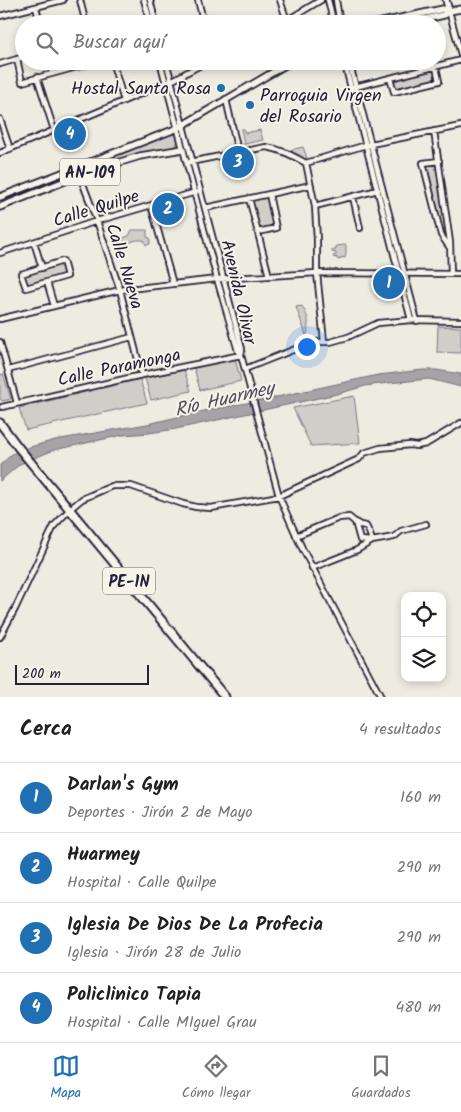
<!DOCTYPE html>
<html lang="es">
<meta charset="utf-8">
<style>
:root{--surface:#fff;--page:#f2f2f2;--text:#202124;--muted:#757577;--line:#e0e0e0;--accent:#1f6fb2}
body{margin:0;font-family:Kalam,sans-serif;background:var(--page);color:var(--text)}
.controls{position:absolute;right:15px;bottom:15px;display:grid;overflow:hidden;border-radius:10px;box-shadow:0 2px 8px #0003}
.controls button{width:45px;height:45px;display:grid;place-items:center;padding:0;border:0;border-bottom:1px solid var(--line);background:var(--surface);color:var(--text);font:25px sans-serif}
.scale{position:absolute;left:15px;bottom:12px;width:134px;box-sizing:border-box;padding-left:5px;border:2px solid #22223b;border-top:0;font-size:14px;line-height:18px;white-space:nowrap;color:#22223b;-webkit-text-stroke:4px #f7f3e8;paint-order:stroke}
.you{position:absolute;left:306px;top:346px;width:18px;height:18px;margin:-12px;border:4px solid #fff;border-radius:50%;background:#1a73e8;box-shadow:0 0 0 8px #1a73e833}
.badge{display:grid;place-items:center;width:32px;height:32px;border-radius:50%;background:var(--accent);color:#fff;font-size:16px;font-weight:700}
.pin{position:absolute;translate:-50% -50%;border:2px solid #fff;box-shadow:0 1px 5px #0006}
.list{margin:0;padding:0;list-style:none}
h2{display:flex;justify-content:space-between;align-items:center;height:65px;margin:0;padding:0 20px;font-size:21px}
h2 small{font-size:16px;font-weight:400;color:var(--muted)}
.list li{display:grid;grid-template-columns:32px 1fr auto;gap:15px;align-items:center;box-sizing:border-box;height:70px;padding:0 20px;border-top:1px solid var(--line)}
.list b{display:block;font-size:19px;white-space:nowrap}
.list p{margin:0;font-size:16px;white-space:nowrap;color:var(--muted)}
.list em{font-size:16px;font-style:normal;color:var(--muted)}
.icon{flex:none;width:28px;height:28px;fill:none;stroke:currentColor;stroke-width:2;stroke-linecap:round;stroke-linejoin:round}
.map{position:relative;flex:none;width:461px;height:697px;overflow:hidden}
.search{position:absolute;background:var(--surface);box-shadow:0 2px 8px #0003;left:15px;right:15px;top:15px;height:55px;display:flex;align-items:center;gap:12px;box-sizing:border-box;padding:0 18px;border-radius:28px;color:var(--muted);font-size:19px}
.sheet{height:345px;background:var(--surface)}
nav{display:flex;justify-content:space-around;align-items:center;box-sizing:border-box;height:70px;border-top:1px solid var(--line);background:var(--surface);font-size:14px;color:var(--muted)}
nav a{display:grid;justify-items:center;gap:2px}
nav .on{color:var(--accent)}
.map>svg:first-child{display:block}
.green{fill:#d1cdc9;stroke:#7a7882}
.water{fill:#a6a3a6;stroke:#716f7b}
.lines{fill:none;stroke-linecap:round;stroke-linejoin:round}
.minor-casing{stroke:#22223b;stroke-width:8}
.major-casing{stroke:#22223b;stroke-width:9}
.highway-casing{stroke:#22223b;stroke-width:11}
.minor{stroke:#f7f3e8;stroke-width:4.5}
.major{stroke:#f7f3e8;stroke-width:5.5}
.highway{stroke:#f7f3e8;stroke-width:7}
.poi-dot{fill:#1f6fb2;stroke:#f7f3e8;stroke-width:2}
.labels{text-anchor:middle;stroke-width:4;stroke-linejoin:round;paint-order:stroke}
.shield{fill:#f7f3e8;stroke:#62616f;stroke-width:1}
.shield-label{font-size:16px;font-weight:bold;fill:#22223b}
.poi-label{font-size:18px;fill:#22223b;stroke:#f7f3e8;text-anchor:end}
.street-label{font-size:18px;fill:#22223b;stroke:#f7f3e8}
.water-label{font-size:19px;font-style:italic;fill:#504f60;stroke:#f7f3e8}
</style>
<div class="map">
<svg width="461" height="697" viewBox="0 0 461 697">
<rect width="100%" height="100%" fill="#eeebe1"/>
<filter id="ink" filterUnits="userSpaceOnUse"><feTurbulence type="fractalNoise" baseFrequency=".02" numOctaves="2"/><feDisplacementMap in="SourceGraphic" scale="10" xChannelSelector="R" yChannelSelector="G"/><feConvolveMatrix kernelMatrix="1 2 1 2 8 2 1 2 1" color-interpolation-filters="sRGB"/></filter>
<g filter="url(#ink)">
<!-- green -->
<path class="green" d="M434,70L437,78L397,89L394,80Z
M241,129H244L245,133L260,130L263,140L244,144Z
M167,133L175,134L178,140L176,146L173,148L84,171H82V168Z
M303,147L307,158L303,160L290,150Z
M436,164L447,238L443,232L427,165Z
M74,171L76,172V175L10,201H7L6,199L7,197Z
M267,196L274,226L259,229L251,200Z
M132,230H147V237L150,238V244L146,245L144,240H136L123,245V238L129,236Z
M346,245V254L345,258L342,257L340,260L337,259V257L334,258L333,256L336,255V253L332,252V250H336V246Z
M60,264L65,275L27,285L24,276Z
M302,306C305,312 309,318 308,324C308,327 307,330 308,332L306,335L296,307Z
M438,326L461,327V353L437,352Z
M235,359L241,381L200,390L194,368Z
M184,370L191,391L151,400L145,378Z
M3,374L11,399L2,401L0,399V375Z
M140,379L147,403L26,430L19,408Z
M354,396L360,443L311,446L293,408Z"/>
<!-- water -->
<path class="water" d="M423,370H436L461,374V387L429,379L388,383L365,386L337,394L176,429L149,433L123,435L54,450L20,464L0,481V465L12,454L30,447L55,440L147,424L204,411L263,400L378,375Z"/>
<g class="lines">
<defs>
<path id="minor" d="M80,0L86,24
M144,0L151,24
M150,0L156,24
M198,0L204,24
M280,0L287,21
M328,0L334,24
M336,0L340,24
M36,7L40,24
M449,11L461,55
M0,16L63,0
M281,24L321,0
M17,59L22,82L99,61
M49,61L52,73
M112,61L124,101
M160,61L217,279L238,351L241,355L279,496L285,510L302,548L381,697
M166,61C191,157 217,253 242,349L241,355
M344,61L411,320
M349,61L417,321
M0,64L24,57
M37,77L54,130
M390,78L394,92L439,81L436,67
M355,87L461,60
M226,99L238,152
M0,119L10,149
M434,131L450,242L451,274
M0,153L171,81L208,61
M439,161L423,163L441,235L450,248
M190,162L266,147C281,149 293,156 306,163
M306,163L315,206L317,240V273L324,342
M306,163L366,145L461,126
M77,168L97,221L120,290L142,375
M353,197L360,228
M249,198L269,276
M151,205L173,284
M315,206L378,190
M205,208L311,185
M258,232L276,228L269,194
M34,242L42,268
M0,253L97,221L196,192
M63,261L67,276L26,288L21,274Z
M47,282L54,306
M0,319L120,290L217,279L317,273L461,274
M0,342L17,403
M245,369L313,342H330L348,337L378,323L411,320L461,321
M8,370L132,337
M2,407L142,375L241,355
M355,522L360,525L366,526L370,534L372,541L394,537L401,531L426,524
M296,536L339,518L349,517L355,522L360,540L372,541
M312,568L357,550L372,541
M0,637L15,609L54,526L70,509L82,499L112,486H131L183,504L196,507L211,508L279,496L359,459L364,453L380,448L410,445L417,446L426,444L461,423"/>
<path id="major" d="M446,0L449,11
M373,24L443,9L449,11
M404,24L444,15L449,11L461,9
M0,197L178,128L292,61
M0,207L85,173L140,156L183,149"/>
<path id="highway" d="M0,423L18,447L225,697"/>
</defs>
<!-- minor casing -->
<use href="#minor" class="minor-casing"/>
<!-- major casing -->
<use href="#major" class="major-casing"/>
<!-- highway casing -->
<use href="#highway" class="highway-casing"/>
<!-- minor -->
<use href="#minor" class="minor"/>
<!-- major -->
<use href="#major" class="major"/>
<!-- highway -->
<use href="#highway" class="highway"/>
</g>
</g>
<!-- markers -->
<g class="poi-dot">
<circle cx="221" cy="88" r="5"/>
<circle cx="250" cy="105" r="5"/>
</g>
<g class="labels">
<!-- shield labels -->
<g class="shield">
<rect x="60" y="158.5" width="60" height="27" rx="4"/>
<rect x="103" y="567.5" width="52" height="27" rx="4"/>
</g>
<g class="shield-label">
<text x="90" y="178">AN-109</text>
<text x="129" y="587">PE-1N</text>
</g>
<!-- poi labels -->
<g class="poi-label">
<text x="211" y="94">Hostal Santa Rosa</text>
<text x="260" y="101" text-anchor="start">Parroquia Virgen<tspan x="260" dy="21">del Rosario</tspan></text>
</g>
<!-- street labels -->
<g class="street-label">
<text transform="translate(96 208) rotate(-17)" y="6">Calle Quilpe</text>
<text transform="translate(125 266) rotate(73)" y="6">Calle Nueva</text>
<text transform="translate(239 292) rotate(77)" y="6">Avenida Olivar</text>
<text transform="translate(119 367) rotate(-12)" y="6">Calle Paramonga</text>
</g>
<!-- water labels -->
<g class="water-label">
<text transform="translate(224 398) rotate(-13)" y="7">Río Huarmey</text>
</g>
</g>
</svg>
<div class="controls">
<button><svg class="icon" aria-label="locate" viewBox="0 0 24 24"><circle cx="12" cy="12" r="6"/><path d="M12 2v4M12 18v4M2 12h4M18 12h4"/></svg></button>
<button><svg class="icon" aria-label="layers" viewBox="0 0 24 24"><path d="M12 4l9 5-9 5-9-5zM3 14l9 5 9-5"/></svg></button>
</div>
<div class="scale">200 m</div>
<div class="you"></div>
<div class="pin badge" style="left:389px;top:283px">1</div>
<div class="pin badge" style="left:168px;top:209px">2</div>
<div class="pin badge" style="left:238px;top:162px">3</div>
<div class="pin badge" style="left:70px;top:134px">4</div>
<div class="search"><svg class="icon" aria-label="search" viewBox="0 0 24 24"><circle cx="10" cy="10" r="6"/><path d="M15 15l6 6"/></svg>Buscar aquí</div>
</div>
<section class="sheet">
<h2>Cerca<small>4 resultados</small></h2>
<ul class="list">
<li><span class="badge">1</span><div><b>Darlan's Gym</b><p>Deportes · Jirón 2 de Mayo</p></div><em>160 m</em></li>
<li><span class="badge">2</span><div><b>Huarmey</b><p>Hospital · Calle Quilpe</p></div><em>290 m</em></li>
<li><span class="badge">3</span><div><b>Iglesia De Dios De La Profecia</b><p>Iglesia · Jirón 28 de Julio</p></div><em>290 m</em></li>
<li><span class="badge">4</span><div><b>Policlinico Tapia</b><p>Hospital · Calle MIguel Grau</p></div><em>480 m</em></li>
</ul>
</section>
<nav>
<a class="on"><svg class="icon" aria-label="map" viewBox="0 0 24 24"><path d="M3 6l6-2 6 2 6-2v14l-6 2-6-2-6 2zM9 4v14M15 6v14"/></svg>Mapa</a>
<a><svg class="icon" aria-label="directions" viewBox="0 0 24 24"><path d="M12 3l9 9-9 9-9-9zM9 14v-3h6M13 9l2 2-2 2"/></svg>Cómo llegar</a>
<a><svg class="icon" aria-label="saved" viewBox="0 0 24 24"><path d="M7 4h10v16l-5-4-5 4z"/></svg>Guardados</a>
</nav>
